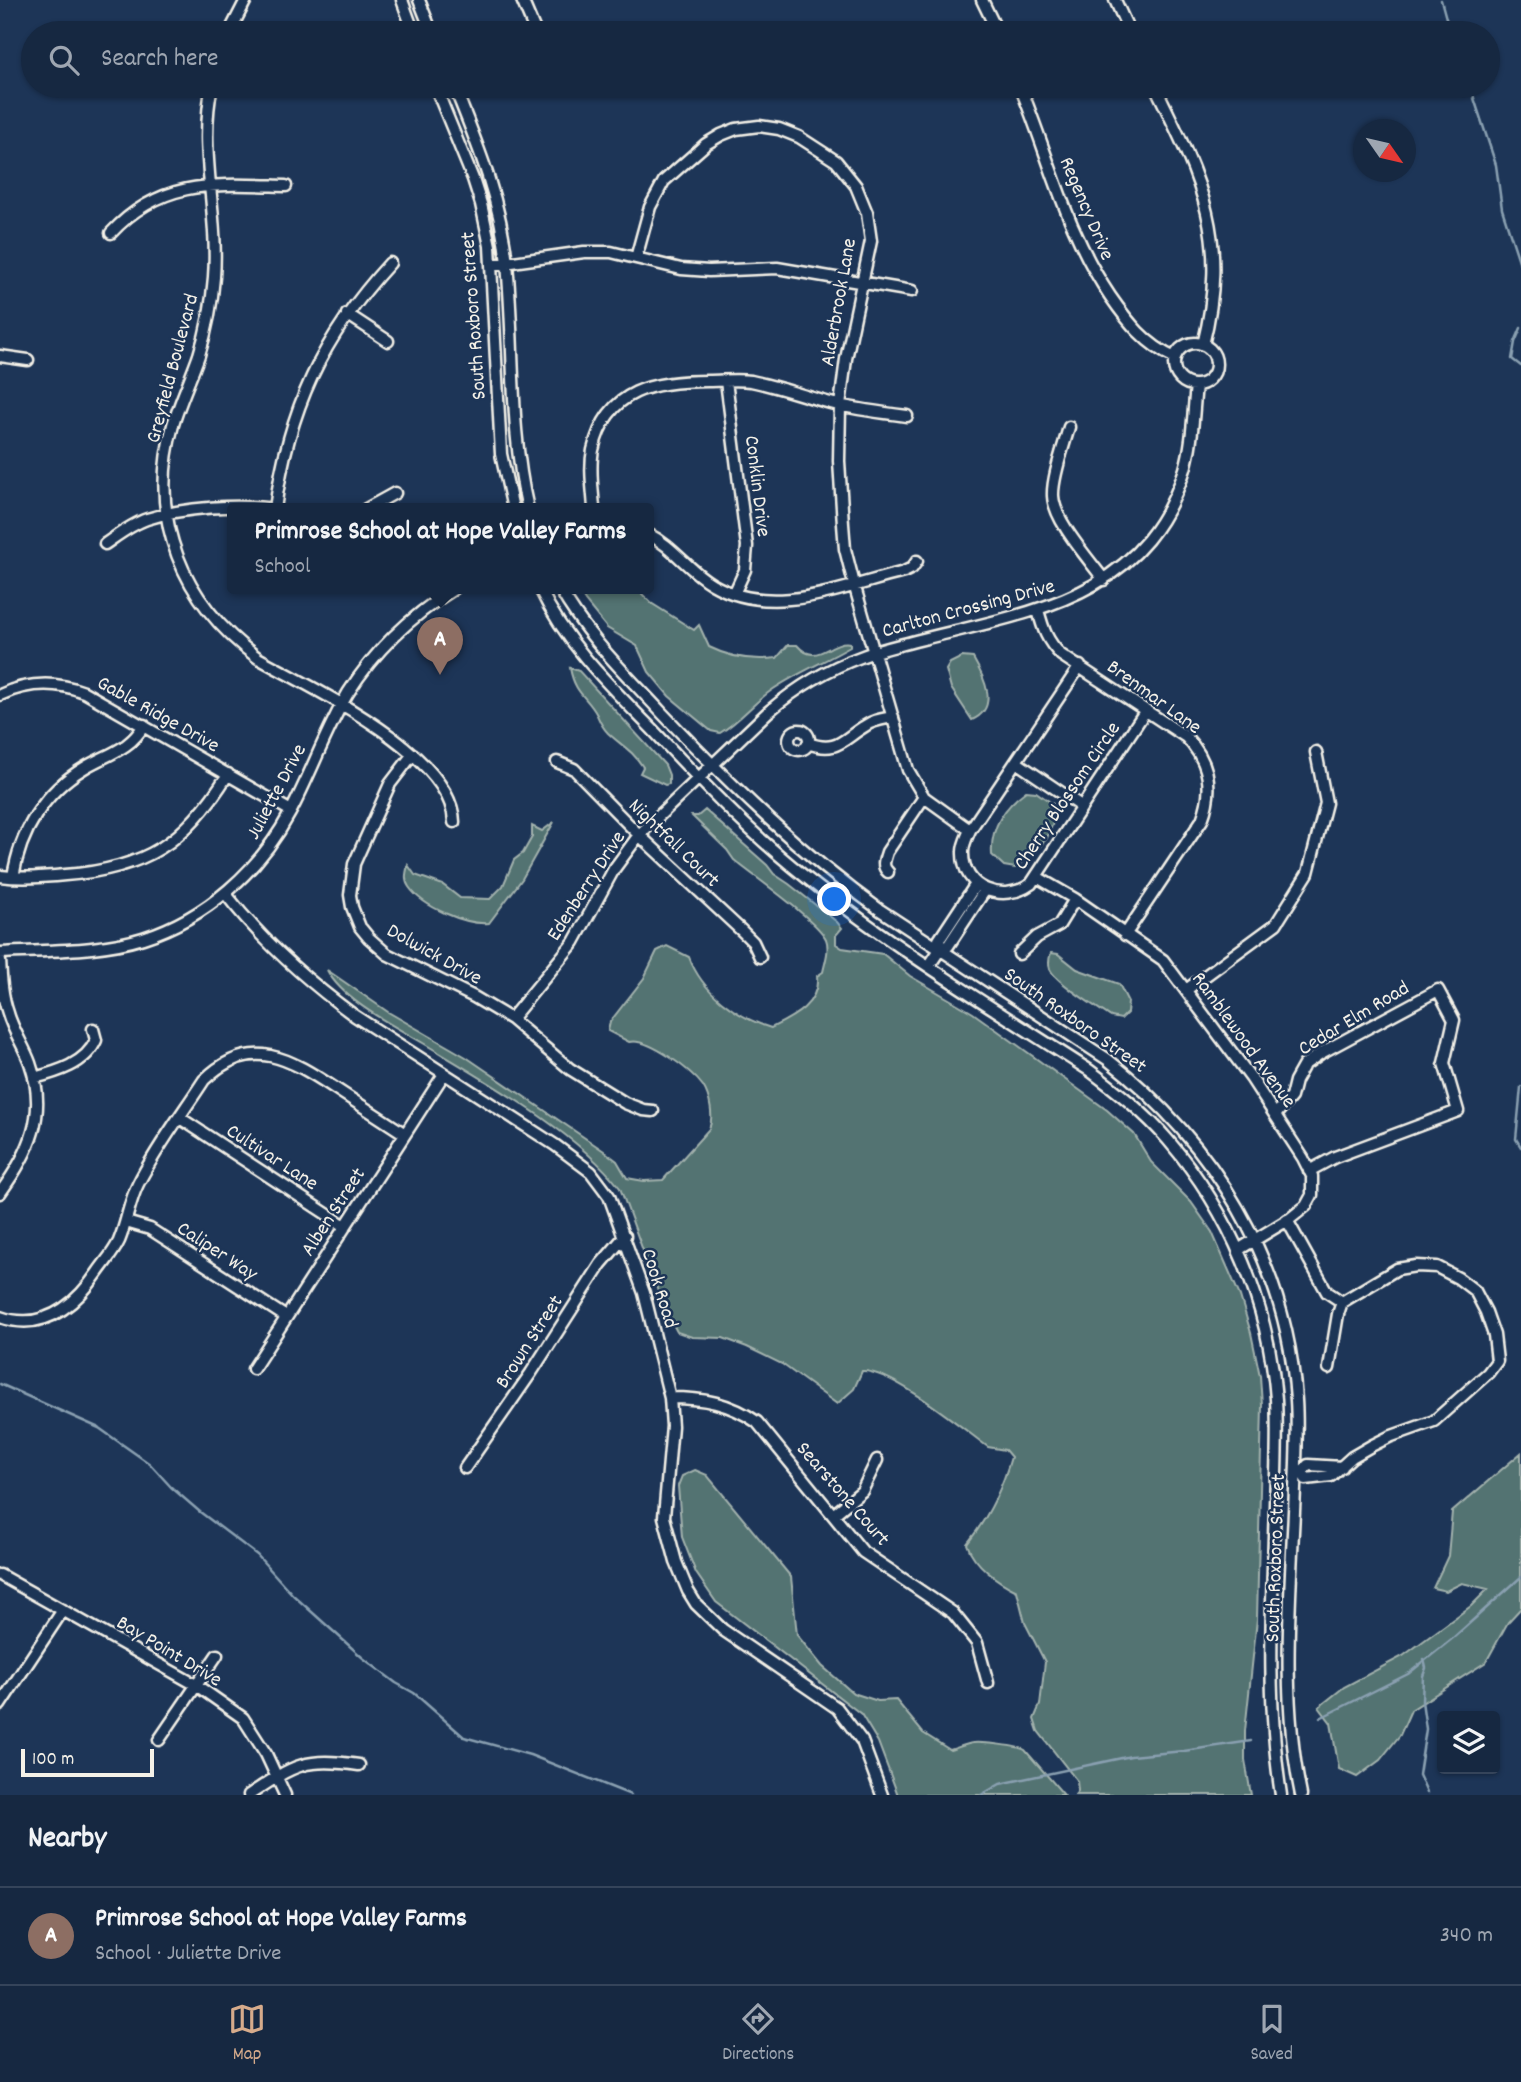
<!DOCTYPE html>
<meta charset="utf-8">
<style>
:root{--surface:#162841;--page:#23344c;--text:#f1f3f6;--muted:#9ea6b1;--line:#35445a;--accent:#d6ab8b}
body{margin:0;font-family:Dekko,sans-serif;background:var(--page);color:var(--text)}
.controls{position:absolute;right:21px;bottom:21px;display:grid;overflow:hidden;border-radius:7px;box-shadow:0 2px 5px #0004}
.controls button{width:63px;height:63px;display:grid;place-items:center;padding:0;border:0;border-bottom:2px solid var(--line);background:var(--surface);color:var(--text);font:35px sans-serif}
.compass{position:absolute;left:1353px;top:119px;width:63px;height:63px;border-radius:50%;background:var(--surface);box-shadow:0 2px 5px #0004;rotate:124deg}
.scale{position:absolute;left:21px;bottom:18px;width:133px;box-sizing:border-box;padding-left:7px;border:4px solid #f4f1e8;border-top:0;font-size:19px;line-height:24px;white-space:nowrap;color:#f4f1e8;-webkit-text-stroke:5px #1d3557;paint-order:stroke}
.you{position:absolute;left:835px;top:900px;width:24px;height:24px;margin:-18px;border:5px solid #fff;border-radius:50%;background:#1a73e8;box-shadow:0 0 0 10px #1a73e833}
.badge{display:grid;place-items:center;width:46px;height:46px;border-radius:50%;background:var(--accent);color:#fff;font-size:23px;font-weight:700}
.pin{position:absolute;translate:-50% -58px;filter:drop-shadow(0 2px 4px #0008)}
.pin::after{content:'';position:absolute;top:37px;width:24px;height:21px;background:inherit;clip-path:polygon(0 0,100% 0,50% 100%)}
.popup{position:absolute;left:227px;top:503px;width:427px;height:91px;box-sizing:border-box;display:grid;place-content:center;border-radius:7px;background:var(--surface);filter:drop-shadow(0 2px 5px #0005);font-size:23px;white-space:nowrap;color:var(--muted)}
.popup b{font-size:26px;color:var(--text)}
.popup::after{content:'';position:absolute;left:50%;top:100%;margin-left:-14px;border:14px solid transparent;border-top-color:var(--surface)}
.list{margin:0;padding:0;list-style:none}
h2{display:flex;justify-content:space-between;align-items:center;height:91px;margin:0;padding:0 28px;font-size:30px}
h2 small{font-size:23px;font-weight:400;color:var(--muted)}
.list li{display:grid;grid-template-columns:46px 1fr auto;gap:21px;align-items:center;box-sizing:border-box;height:98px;padding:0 28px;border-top:2px solid var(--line)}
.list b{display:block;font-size:26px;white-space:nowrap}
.list p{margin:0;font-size:23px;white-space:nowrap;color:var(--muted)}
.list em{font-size:23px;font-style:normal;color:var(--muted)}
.icon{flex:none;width:38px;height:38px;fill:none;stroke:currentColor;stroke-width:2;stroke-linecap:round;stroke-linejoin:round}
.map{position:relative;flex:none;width:1521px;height:1795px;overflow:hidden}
.search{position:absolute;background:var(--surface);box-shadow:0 2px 5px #0004;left:21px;right:21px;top:21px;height:77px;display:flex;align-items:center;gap:18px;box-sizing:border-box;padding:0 24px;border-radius:38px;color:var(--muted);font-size:26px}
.sheet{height:189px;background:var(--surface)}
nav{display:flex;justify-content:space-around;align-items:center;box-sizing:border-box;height:98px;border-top:2px solid var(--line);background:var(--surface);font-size:19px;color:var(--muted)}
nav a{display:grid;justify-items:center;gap:4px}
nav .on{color:var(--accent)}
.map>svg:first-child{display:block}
.green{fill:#527372;stroke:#a3b2ad;stroke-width:2}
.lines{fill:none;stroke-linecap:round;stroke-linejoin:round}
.stream{stroke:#8aa0b1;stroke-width:2.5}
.minor-casing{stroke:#f4f1e8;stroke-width:15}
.minor{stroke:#1d3557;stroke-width:10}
.labels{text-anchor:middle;stroke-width:5;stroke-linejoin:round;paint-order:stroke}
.street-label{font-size:21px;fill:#f4f1e8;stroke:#1d3557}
</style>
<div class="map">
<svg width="1521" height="1795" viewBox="0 0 1521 1795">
<rect width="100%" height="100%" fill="#1d3557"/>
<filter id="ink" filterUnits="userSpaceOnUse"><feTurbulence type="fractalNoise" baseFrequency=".0143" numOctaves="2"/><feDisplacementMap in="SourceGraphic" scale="14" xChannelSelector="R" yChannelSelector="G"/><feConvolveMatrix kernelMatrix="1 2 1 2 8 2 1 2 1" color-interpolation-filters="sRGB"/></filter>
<g filter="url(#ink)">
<!-- green -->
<path class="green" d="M578,589H637L651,603L694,630L699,625L709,647C731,658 753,661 777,658L788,645H797C817,668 830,639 850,643V647C824,662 797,673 772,690C753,703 740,721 720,733L711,731L669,696L649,672L637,646L607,628L585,601Z
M962,657L973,658C984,677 1000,708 972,720L951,688L946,670L950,663Z
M570,668L579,671L665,765L669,775V784L665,785L640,773L643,767C631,749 623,747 608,733C602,727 600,722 597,715C587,696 575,695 570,668Z
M1026,791L1036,792L1056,806L1057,813L1047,838L1033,854L1015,868L1004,866L992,855C990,828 1004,807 1026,791Z
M705,810L767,865L774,874L789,884L837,922L842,928L836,935V944L842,948L883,954L910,976L973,1013L1023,1049L1107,1110L1134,1134L1151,1162L1191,1202L1212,1232L1240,1296L1251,1333L1260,1376L1262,1405L1257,1619L1245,1731V1760L1251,1795H1075L1078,1791L1077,1781L1038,1731L1034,1719L1040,1705L1045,1662L1025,1623L1017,1591C998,1582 974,1565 967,1544C988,1518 1002,1489 1011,1457L1005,1450L988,1447C962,1428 893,1370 862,1371L854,1389L837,1404L782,1364L747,1347L723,1338L692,1337L677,1332L663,1305L620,1188C576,1131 486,1081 423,1043C394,1026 342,1000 327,970L388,1012L466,1057L604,1151L617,1161L627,1178L644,1181L663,1180L709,1129C714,1118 710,1097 703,1086C692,1071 648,1037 629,1042L608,1031L610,1022L644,978L657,951L667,946L689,957C702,992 736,1017 771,1028C793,1017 820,1004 817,976L823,972C825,962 830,949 826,939C818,921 752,875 734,860L727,850L692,816H698Z
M554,822L522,879L489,923C465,925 423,907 409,887C404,880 406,873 408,865L415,875L443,885L460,898L490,899L503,886L514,860L523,853L532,837V826L542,831Z
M1051,953L1058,954L1077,969L1119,984L1128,1002L1127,1013L1121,1019L1111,1017C1098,1008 1055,982 1050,969C1048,963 1049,958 1051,953Z
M1521,1453V1608L1508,1622L1486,1662L1411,1710L1400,1735L1380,1760L1357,1777L1339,1769L1331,1723L1319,1707L1344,1687L1403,1656L1471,1606L1488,1589L1462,1583L1446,1591L1433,1588L1448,1556L1452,1512Z
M695,1470L707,1475L791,1577L797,1635L822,1666L853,1693L878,1701L896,1700L923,1733L950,1750C957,1748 965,1744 973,1743C981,1742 1019,1746 1025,1750L1064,1795H898L878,1742L861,1714L716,1602L696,1573L682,1537L678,1486L682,1476Z"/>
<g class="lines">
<!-- stream -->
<path class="stream" d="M1441,0L1450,33
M1470,86L1496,165L1502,209L1521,267
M1521,328L1515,342L1512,359L1521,366
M1521,1087L1516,1139L1521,1147
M0,1384L99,1428L150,1464L171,1487L200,1512L257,1555L293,1595L363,1658L396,1683L414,1693L464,1737L530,1755L631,1795
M1424,1659L1426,1668L1423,1676L1422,1701L1426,1729L1419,1775L1427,1793
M1320,1718L1408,1674L1453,1638L1521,1577
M981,1795L1000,1784L1131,1756L1184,1751L1251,1741"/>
<defs>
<path id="minor" d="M402,0L414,33
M419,0L432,33
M522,0L536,33
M982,0L998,33
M1115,0L1130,33
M229,33L246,0
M212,86C198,149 219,213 214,277C212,303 207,330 199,355C191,378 180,401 173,425C147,518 182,602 258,658C311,688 452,753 454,822
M435,86L473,179L481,204L490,246L501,454L513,509
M454,86C477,143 501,201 507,264C515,346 509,428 528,509
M1020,86C1050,159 1065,229 1110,296C1128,322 1146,345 1175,358
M1155,86C1201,180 1230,237 1203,345
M111,233C162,178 217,184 286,186
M636,258L650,207L664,181L706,144L721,135L736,129L759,126L779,129L799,137L836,161L856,186L867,213L871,241L846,359L840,405L839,461L843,524L845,549L854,584L908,770L924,797L970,830
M491,265L584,252H611L681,269L709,271L777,268L912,291
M347,314L388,341
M1174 364a21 21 0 1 1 42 0a21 21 0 1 1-42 0Z
M0,356L28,360
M726,381L747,546L745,570L734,594
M1069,427C1064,446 1052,477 1053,496C1054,521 1089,559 1104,580
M275,509C288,410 322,337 390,263
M366,509L395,493
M594,509C593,490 589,469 593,450C607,388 655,381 708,381C722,381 737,379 751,381C780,387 809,398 838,405C861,410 884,413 907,416
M648,534C673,546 688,570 712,584C772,619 842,587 904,572L912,568L917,561
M105,544C118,535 132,524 147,519C185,507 237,504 276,509
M540,589C566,644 611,687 652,729C697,777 742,825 792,866C885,943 988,1005 1089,1070C1117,1091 1145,1113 1168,1140C1230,1212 1269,1304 1276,1399C1278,1434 1276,1470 1275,1505C1272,1602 1266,1699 1281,1795
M560,589C586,636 626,674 662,713C730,784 799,852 880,910L1107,1059C1214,1143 1287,1261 1296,1400C1298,1429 1296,1460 1295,1489C1291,1591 1280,1695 1301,1795
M1038,610C1043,629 1047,641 1061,655L1186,737C1210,762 1214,789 1202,820L1125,935
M1080,666L970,830C967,837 963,844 963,852C962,889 1003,904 1031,884L1146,710
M0,695C28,682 55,681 84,692L291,811
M789 740a10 10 0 1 1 20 0a10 10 0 1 1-20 0Z
M808,743C837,754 843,739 865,726C873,720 883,719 893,717
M413,754L390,784L354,864L350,895L352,907L360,927L369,938L387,954L474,997L511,1019L570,1069L625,1103L643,1110L653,1111
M557,762L574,769L639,835L742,931L753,942L760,957
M1016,762L1081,806
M888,872C881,866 885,859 887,852L924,797
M0,876C22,879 44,877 65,875C146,869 186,842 228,774
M13,877C20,832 44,792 84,768C107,754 130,750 144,725
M1037,877L1075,899L1163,960L1251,1078L1303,1158L1312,1176V1195L1306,1206L1291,1218L1238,1250
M225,893C262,941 306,980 355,1016L555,1145L591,1172L609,1196L644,1293L670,1398L672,1426L664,1517L676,1562L688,1591L696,1604L723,1630L837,1708L862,1741L882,1795
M941,948L939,940L976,884
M0,953C47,950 98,952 143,938C206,918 259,871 290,813C311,774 325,732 348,693C375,650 411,616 454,589
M1019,954L1037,937L1059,925L1075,899
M0,960C1,978 2,996 8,1013C13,1031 24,1046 30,1063C48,1114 30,1152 0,1193
M929,966L941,948L948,946L985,890
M1186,990L1276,924L1308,873L1326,803L1316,752
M511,1019L574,942L614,869L639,835L768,712C797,687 827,669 863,656C881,649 901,645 919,640C1033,611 1144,599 1185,469C1193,442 1193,413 1196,385
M34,1078C57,1072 86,1064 96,1040L93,1029
M1276,1114L1291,1097L1295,1081L1304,1065L1321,1053L1438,990L1454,1020L1444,1063L1458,1111L1335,1157L1309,1171
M180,1118L345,1226
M1287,1220L1327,1292L1342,1302
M126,1222L150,1229L286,1317
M0,1317C43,1332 75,1306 98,1272C105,1262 114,1252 119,1241C127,1222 129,1202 138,1184C156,1148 182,1114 204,1080C251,1034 290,1059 336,1089C359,1104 382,1119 405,1134
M253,1369L444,1074
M670,1398C703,1398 730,1403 757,1422L863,1552L953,1613L977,1643L988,1683
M465,1468L531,1373L601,1264L625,1236
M1296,1472H1302L1308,1465L1342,1467
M1302,1472L1306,1479L1331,1476L1352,1457L1371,1446L1389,1437L1434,1421L1488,1373L1497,1361L1494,1335L1486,1312L1475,1291L1458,1278L1437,1267L1416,1266L1397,1269L1342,1302L1338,1314L1329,1368
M833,1515L862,1491L877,1460
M0,1575L196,1685L243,1718L266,1754L285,1795
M0,1705L63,1610
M159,1740L217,1655
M249,1795C294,1765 304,1757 359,1765"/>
</defs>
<!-- minor casing -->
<use href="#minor" class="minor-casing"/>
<!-- minor -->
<use href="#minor" class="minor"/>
</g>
</g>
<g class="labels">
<!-- street labels -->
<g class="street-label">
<text transform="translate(1088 208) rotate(67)" y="7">Regency Drive</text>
<text transform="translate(837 302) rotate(-80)" y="7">Alderbrook Lane</text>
<text transform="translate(472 316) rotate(-94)" y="7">South Roxboro Street</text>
<text transform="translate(171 368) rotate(-75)" y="7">Greyfield Boulevard</text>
<text transform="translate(759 486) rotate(83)" y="7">Conklin Drive</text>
<text transform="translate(968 607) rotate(-15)" y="7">Carlton Crossing Drive</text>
<text transform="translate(1155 696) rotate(36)" y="7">Brenmar Lane</text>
<text transform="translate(159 713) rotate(29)" y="7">Gable Ridge Drive</text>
<text transform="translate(275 791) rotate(-62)" y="7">Juliette Drive</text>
<text transform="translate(1066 795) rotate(-56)" y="7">Cherry Blossom Circle</text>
<text transform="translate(675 842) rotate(44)" y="7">Nightfall Court</text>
<text transform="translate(585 885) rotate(-57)" y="7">Edenberry Drive</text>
<text transform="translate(435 953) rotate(29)" y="7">Dolwick Drive</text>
<text transform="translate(1353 1017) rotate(-31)" y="7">Cedar Elm Road</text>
<text transform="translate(1076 1019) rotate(35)" y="7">South Roxboro Street</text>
<text transform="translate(1245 1039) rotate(54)" y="7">Ramblewood Avenue</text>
<text transform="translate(273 1156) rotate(33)" y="7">Cultivar Lane</text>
<text transform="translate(332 1211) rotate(-57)" y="7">Alben Street</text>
<text transform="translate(218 1250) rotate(33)" y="7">Caliper Way</text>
<text transform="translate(661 1288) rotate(73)" y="7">Cook Road</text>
<text transform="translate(528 1341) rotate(-57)" y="7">Brown Street</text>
<text transform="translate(844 1493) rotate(49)" y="7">Searstone Court</text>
<text transform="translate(1274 1558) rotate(-88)" y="7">South Roxboro Street</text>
<text transform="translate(170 1650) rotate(31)" y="7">Bay Point Drive</text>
</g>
</g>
</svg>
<div class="controls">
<button><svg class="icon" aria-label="layers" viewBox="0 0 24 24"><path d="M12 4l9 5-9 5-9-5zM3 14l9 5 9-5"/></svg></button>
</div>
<svg class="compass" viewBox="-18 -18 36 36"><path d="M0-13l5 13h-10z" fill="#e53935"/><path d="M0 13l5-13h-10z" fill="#9ea6b1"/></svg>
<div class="scale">100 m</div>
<div class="you"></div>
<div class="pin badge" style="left:440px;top:675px;background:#8d6e63">A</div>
<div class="popup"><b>Primrose School at Hope Valley Farms</b>School</div>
<div class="search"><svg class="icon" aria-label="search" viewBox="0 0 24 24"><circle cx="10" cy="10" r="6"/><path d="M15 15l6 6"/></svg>Search here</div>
</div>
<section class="sheet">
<h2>Nearby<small></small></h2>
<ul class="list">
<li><span class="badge" style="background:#8d6e63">A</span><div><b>Primrose School at Hope Valley Farms</b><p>School · Juliette Drive</p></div><em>340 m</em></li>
</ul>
</section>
<nav>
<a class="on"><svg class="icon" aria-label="map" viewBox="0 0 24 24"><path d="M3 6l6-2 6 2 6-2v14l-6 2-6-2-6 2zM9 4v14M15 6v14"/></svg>Map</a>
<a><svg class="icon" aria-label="directions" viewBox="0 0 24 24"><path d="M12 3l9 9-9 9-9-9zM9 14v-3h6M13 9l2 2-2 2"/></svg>Directions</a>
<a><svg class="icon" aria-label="saved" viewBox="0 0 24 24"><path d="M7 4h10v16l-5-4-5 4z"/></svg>Saved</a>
</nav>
